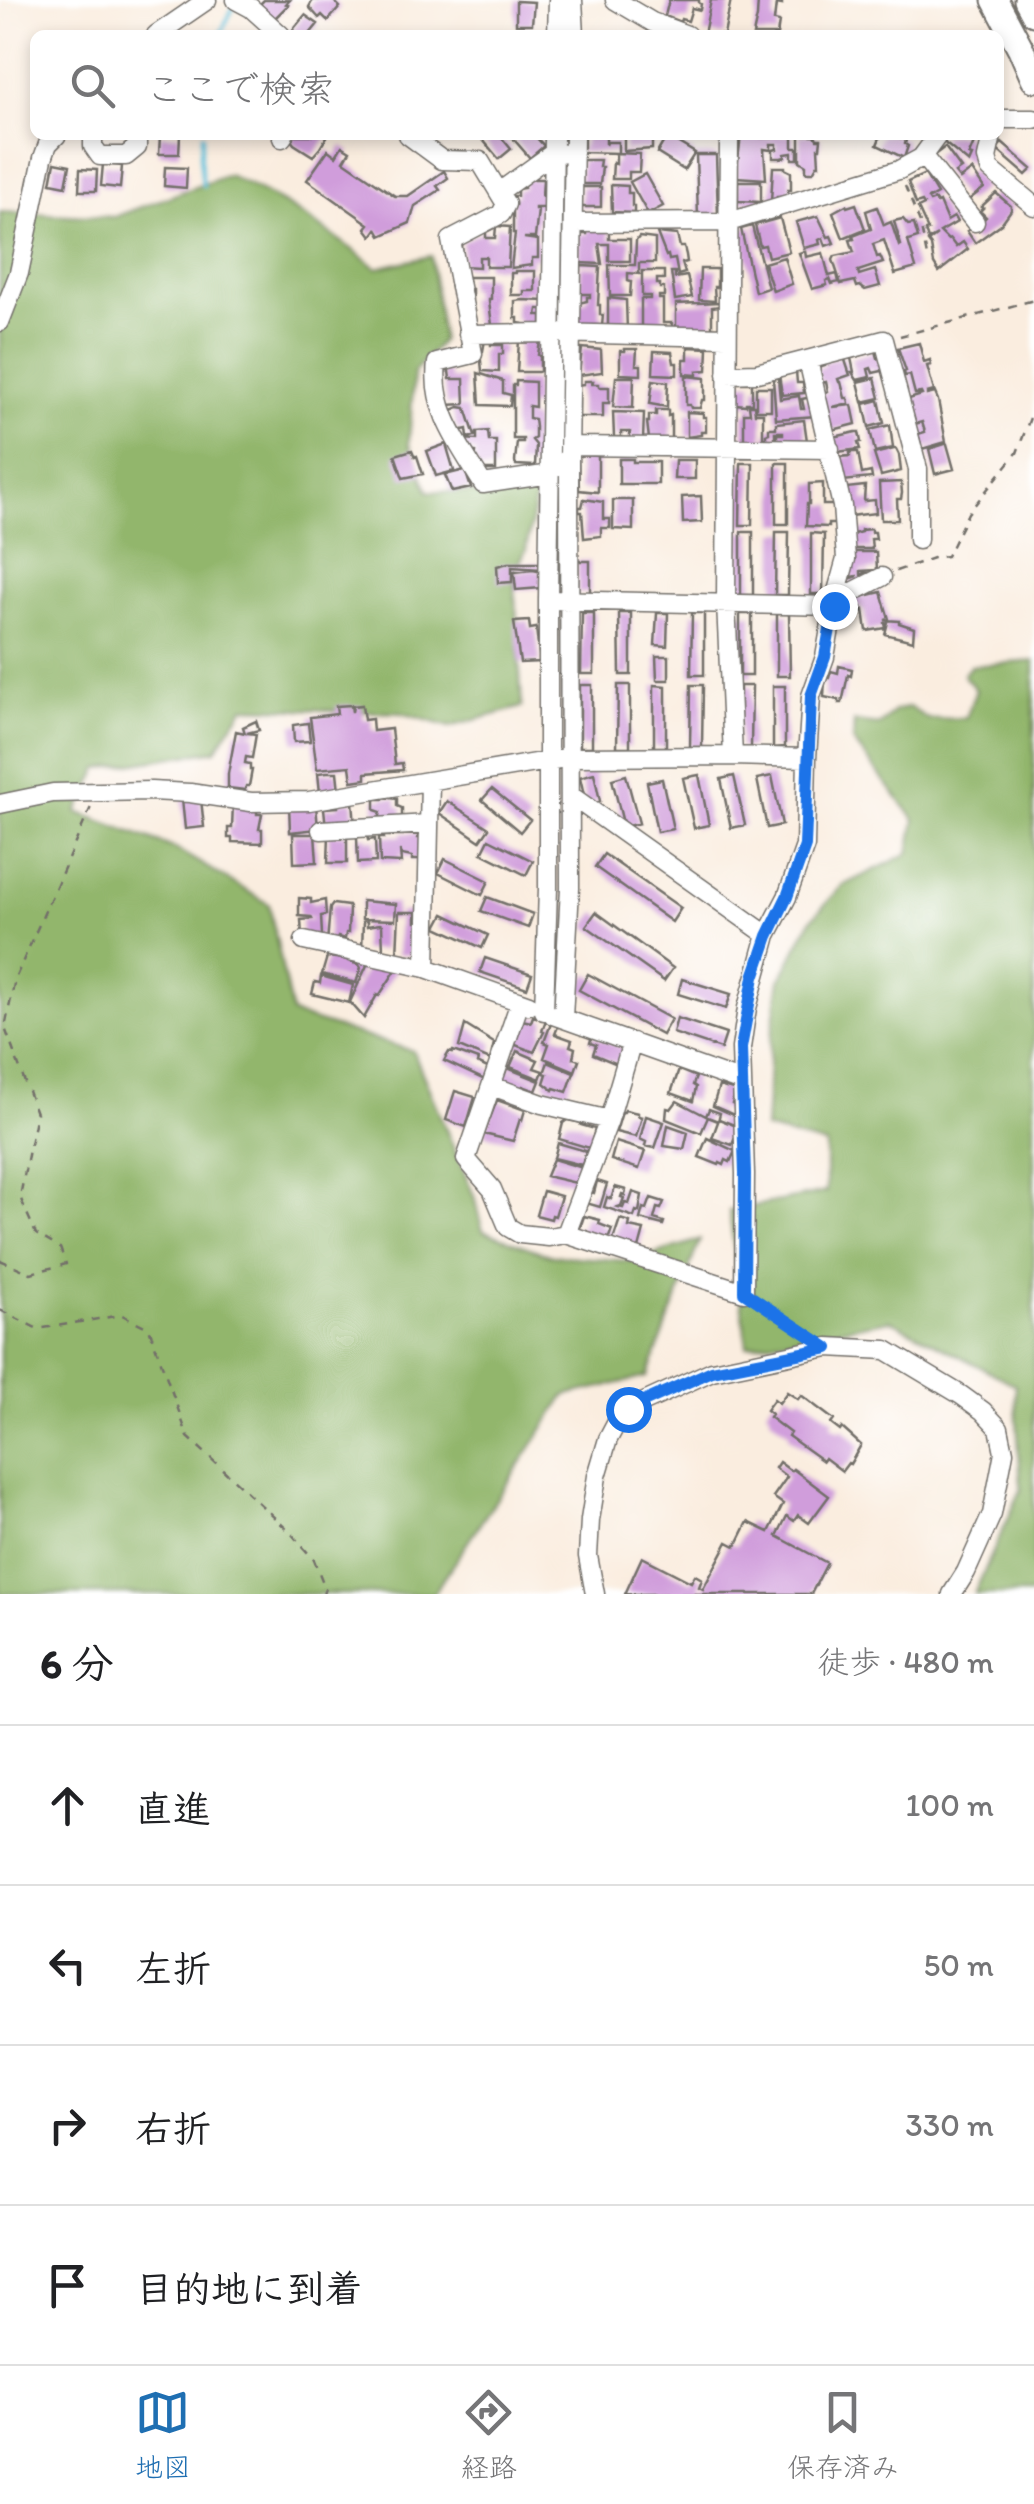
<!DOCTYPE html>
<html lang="ja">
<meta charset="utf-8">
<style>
:root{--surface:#fff;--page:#f2f2f2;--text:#202124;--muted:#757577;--line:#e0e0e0;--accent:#1f6fb2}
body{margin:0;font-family:Itim,"Klee One",sans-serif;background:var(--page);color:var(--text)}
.stop{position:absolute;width:30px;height:30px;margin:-22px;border:8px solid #1a73e8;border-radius:50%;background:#fff}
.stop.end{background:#1a73e8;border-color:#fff;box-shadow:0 2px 10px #0008}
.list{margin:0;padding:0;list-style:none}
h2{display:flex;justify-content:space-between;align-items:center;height:130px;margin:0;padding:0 40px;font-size:42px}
h2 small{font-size:32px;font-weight:400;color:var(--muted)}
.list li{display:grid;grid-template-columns:65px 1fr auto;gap:30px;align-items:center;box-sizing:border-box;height:160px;padding:0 40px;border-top:2px solid var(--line)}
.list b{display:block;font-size:38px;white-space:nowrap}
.list em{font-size:32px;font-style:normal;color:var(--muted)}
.icon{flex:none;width:55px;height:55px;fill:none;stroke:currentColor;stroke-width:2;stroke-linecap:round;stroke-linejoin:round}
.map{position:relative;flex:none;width:1034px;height:1594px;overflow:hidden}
.search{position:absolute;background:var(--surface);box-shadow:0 5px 15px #0003;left:30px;right:30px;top:30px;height:110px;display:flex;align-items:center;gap:25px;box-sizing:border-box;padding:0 35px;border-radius:15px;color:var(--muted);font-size:38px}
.sheet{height:770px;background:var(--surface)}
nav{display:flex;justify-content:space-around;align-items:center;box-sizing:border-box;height:140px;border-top:2px solid var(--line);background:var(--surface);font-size:28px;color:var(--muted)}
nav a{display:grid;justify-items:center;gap:5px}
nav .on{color:var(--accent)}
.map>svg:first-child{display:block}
.forest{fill:#92b66c;stroke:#5e704c;stroke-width:2.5}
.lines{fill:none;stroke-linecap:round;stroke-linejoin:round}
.stream{stroke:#5fc3dd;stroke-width:4}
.building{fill:#d09ddb}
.minor-casing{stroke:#736f6a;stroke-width:21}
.highway-casing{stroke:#736f6a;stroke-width:29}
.path{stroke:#736f6a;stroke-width:2.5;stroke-dasharray:8 8;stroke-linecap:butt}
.minor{stroke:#fff;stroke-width:18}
.highway{stroke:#fff;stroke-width:25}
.route{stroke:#1a73e8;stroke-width:12}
</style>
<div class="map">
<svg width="1034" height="1594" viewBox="0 0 1034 1594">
<rect width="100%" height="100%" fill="#fff"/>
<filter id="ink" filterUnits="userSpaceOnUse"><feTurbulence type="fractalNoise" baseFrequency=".01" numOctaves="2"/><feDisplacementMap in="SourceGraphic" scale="20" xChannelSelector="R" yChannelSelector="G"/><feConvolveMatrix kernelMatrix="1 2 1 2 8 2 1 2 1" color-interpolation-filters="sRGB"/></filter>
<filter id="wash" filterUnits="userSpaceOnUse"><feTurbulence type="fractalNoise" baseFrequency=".0048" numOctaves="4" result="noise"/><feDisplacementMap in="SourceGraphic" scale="40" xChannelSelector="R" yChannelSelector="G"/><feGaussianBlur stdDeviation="2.25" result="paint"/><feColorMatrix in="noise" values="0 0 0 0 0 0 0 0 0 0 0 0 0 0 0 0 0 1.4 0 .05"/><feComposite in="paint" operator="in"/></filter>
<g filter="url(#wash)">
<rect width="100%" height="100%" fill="#faeddf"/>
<!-- forest -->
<path class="forest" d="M228,175C284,200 329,231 377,268L431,256L442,340L414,372L409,443L428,491L536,495L526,550L514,573L522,707L450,727L402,713L244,707L216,750L99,769L77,812L174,848L269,904L292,1014L413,1051L474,1196L483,1231L549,1255L631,1261L700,1240L647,1377L566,1395L433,1594H0V212L114,217Z
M1034,661V1594H974L1021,1490L1015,1385L890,1320L747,1346L729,1211L826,1192V1145L765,1129L770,1047L780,980L811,920L842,886L909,853L915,820L853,741L854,722L880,725L894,711L909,707L928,719L966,718L976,690L963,675L971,666Z"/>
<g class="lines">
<!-- stream -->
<path class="stream" d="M220,35L233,8
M203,135L200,158L203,186"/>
</g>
<g id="blocks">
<!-- building -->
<path class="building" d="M264,0H290L286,4L288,5L270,23L260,10L263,7L260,4Z
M313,0H333L340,7L328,21L322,15L319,18L309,7Z
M669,0H699V3L701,4L700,10L692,8L688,21L681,19L680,22L665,16Z
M711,0H731L724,35L704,34Z
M758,0H782V5L776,4L774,21L779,22L777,35H753L757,17Z
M516,1L534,2L532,24H516Z
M305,15L318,24L309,35H294L291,32Z
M160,135H180L179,154H159Z
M294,135H328L320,148L313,156L294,144L291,140Z
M488,135H505L502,138L511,149L499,159L483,140Z
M510,135H534L544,146L530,158Z
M584,135H606V145L607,142H618V153L580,152V147H584Z
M627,135H652V149L624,151V137Z
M741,135H762V138H772V135H793V148H798V159H792V153L785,154V157L781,158H773V150L777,149V144H771V150L764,149L766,179L736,177Z
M800,135H815L817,139H821L820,148H818L819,165H817L813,172H806V165L800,161Z
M881,135H892L906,140L905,144L908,146L904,158L877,145Z
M944,135H967L965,138L974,143L969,155L972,156L969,163L941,140Z
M667,136L695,153L684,170L657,153Z
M1002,143L1032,169L1026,175L996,149Z
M342,146L350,151L344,161L395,196H408L444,171L448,178L437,186L440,190L415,206L410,223L381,236L377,229L372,236L366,228L369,224L307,180L328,150L336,156Z
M945,147L961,169L955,173L960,179L972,170L984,188L966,202L933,156Z
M616,153L640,154L639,172H629V179H612L613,163L616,164Z
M696,155H716L718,216L698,217Z
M581,160H600L599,167H602L600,184H580Z
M55,162L70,165L66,186L51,183Z
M103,164L122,166L120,188L101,186Z
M165,167L187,168L186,188L164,186Z
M773,167H785V169L791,172V190H788V197H777V202H771Z
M80,169L97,170L96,191H79Z
M645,174L663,206L648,214L630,182Z
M925,174L937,194L928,199L930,202L935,200L937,203L939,202L947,221L954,217L957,222L940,232L948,240L950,239L956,247L963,242L968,249L939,272L934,264L931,246L928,242L937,235L928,240L925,231L928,230L918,208L924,205L922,202L916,204L908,182Z
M528,179H543L542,196H545V208H535V210H538L535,238H524L538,240V258H532V265L511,268L515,233H513V196H517V189L524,188L523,182Z
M738,181H761V202L738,201Z
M611,185L628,186V193H632V206H634V213L612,212Z
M581,187H601V207H581Z
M996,193L1011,206V210L1001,224L975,243L967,231L977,226L986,217L980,211L983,208L981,207Z
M856,204L865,229L843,238L833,212L846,205L847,207Z
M877,207L884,225L891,222L899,246L901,245L894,221L903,219L908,225L914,224L918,238L908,241L916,268L895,274L884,240L873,244L877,257L880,256L883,263L858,271L859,275L875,270L880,286L865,290L860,286L857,287L855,281L841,284L833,260L835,256L854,252L850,240L854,239L853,236L871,229L866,211Z
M818,216L828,237L831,236L834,243L826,246L823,238L819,240L820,244L804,248L796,222Z
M780,218L789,252L768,257L765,245L760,246L755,225Z
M496,226L510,227L508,267H486V257H479V267L463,266L462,242L486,230V238H495Z
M752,226L768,288L755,292L741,229Z
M587,229H609V239H630V261H609V244H599L602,264L580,263L579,234H587Z
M657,233L677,235L680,247H684L686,255L687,262L682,263L685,273L678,275L675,259L669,260L668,255L666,256Z
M639,237L655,239V263H639V274L628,273V281L631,282L630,296H610L609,265H635L636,241Z
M805,251L806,257L823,253L829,276L837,274L839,282L832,284L830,279L826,281L827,285L812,289L799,253Z
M784,257L792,284L773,291L764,263Z
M581,266L600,267L598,305H600V315H603L602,326L578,325L579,303L587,301V297H590V294H580Z
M700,269H717V287H714L715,301L699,300Z
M515,271H535V291H524V295H511V273H515Z
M642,271H664V279H657V284H660V288H664V296H659V299H663V323H672V331L641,330V299H650V296H642Z
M671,272H675V278L687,276L692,297L675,300Z
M468,277H491V299H489V302L492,325L476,328L468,299H472V289H468Z
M608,298L626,300L627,331L608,332Z
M523,300L545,301L544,309H538L537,315H542V327L518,323V318H515V301Z
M720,302V306L712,307V328H715V333H676V304Z
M491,338V345H503V354H499V372L482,371L480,351H483L485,340Z
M519,340L540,341L538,355L540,356V371L538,372H517Z
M919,343L924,362L930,360L931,365L927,366L934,391L927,393V395L935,393L938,400L946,442L922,449L918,434L925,432L922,422L915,424L909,399L922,395L921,393L915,394L910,375L905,376L904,372L906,371L898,348Z
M688,347L708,348L707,370L697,371V375L684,374V359H688Z
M582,348L601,350L602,372L579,375Z
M625,349H637L636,365H641V375L620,374V351H625Z
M654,351L672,352L674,363H677V375L653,374Z
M876,351L878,358L883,357L886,370L873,373L871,368L868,369L870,377L857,380L852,372H854L851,358Z
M844,357L850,375L838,379L839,382H841L845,398H848L849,403L833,407L852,405L856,424L829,431L821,395L828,391L826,382L821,383L816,369L825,366L824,362Z
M449,371L450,379H464L465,404L446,405L442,372Z
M796,371L797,383H803L804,393L782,395L779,374Z
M478,373L503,381V393L511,395L510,406L480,405Z
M686,376L705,378V400H702L700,408H691L690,405H686Z
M616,377H634L633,408L613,407Z
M773,378H778L780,399L799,396L801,409H804L802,399L811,397L816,416L776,419Z
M875,378L880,398L863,402L858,382Z
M653,380L668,382L667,407L650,404Z
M516,381L535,382V407L529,406V418L534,419L535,427V438L532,440L536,445L535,466L516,465L515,462L517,442H523V439H513V385H516Z
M584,381H593L592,384H599V387H609V403H603V417H579V391H577V385L584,384Z
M736,383H752V403H746V405L736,404Z
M756,387H771V410H756Z
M879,400L884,423L869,427L864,404Z
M749,405H754L755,413H763V441H744V413H750Z
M459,407L466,408L475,436L468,438L467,429L458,431L456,426L452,410Z
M656,410H668V416L671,415V440L649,439L647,422H649V415H656Z
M613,412L644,413L643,440H630V432H621V437H614Z
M687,412L703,413V417H706V432H701V435L687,437Z
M804,420L807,441L777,445V434H783V432H775V444H766V434L769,433V428H776V423Z
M890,425L893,448L875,452L870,430Z
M488,431L489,441H496V470H480L475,463L476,452L467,451L461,439L477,440V432Z
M856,432H859L861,442L858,443L860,449L837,452L834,437Z
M446,444L454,471L436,476L427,451Z
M945,444H947L954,469L935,474L929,449Z
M894,449H896L899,455L901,471L881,476L874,454Z
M412,450L415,457L417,456L423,474L403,478L395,455Z
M850,452H858L862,474L871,472L872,478L843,481L838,457L850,456Z
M581,455L598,456V492L579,490L578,458Z
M619,459H633V462H658V484H619Z
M675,460H695V479H674Z
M741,463H753L752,525H740Z
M776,463H788V524H776Z
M465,470L471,488L452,492L445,475Z
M901,482L902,493L901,499H897L898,520H881L879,483Z
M823,483V505H833L835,524H828V527L806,526L807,504H809V484Z
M865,486L864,501L875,500L876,513L849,516L846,488Z
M701,496L702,522L683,523L682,497Z
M584,499L603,502V519H610V528H601V536L584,538L582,512H579V507H582Z
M613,500H633V530L613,529Z
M871,529V532H875L876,539H871L872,549H853L850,535L861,532V530Z
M741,532H753V595H741Z
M776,532H789L788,595H775Z
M811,533L824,534L823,594H811Z
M850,552H876L877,570L861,571V575L868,572L869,575L851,585L849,579L858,576L850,577Z
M578,561H590V593H578Z
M508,563H540L541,569L512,567V582L498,583L497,566Z
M533,570L542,572L541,588L516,590L514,572Z
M881,592L889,619L885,620L899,621V623L914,628L913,641L885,634L888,622L885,623L886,628L867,631L864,610L862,611L861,607L857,608L852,596L861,597Z
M582,613H594V674H581Z
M619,613H631V675H620Z
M657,613H668L667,646L655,645Z
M692,613H704V675H691Z
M740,614H752V676H740Z
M777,614H789L790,676H777Z
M529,621L530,629L536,628L540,662L520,663L514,622Z
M656,656H669V680H657Z
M839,666L852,669L851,676L848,675L842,703H839V700L824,697L825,677L829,678L831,671L838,673Z
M580,685H592V747H580Z
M618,685H630V747H617Z
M654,685L666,686V747H654Z
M691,685H703L702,747H690Z
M740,686H752L751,748H740Z
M773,686H785V747L773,748Z
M351,705L352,712L353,706L362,705L364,720L372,719L373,731L391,729L395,764L402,763L403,770L366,773V779L352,781L350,766L317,769L310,717L337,714L336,706Z
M256,721L259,730L247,733L256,734L252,758L246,757L245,763L250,764V770H252L249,786H246L245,790L228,788V774L236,731L245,733L243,727Z
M308,723L310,741L294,742L293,725Z
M327,772H337L339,791L320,793L318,773Z
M594,773L600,801L586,804L580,777Z
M626,775L639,823L624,827L612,779Z
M699,775L709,825L694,828L683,778Z
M734,776L745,825L731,828L721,779Z
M772,776L782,825L767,828L757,779Z
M662,779L673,829L657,832L647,782Z
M492,789L530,820L520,832L482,800Z
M383,797L397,799V806L402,808V822L378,823L381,812L375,810V799H383Z
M182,799H201L204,827L185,829Z
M353,801L355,826L326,828L324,808L338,807V803Z
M447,801L489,828L480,841L439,813Z
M233,803H257V814H262L259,829H262V843L232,842V838H228V828H232Z
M289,803L316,805L318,829L290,832Z
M402,833H418V838H425V860H412V857L402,855L400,850L401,863L380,862L379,838H384V836H402Z
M293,834H315L317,862L294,863Z
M329,834H347V863H328Z
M360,836H367L368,840L375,839L376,862L358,863L357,838Z
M489,839L533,861L526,875L482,853Z
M604,854L681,908L672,922L595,867Z
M445,859L489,881L482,895L438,873Z
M487,897L533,914L528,928L481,911Z
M299,898L311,899V903L325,900L326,915L321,916L322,935L302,936L301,920L312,919L311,917L299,916Z
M362,901L396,904L395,920L362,919Z
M333,904L348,906L349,908L348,933H346L345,939L338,937L336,944L327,943L330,908Z
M399,912H416V922H419L420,955H397Z
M596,912L673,968L664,981L586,926Z
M444,914L488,935L482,948L437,927Z
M363,921H367V926L380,924L382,925L383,950H362Z
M327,957L344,959L359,965L361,968L356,983L322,974Z
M485,958L532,974L527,988L480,972Z
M368,963L396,970L379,996L377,995L364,1018L350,1002Z
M588,974L671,1019L662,1035L579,990Z
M321,976L353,985L349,1003L312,994L315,982L320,983Z
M682,979L731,994L726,1009L678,994Z
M533,1016L546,1020L542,1031L544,1032L534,1052L513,1044L522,1020L531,1022Z
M677,1018L726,1034L721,1049L673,1033Z
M552,1021L559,1024L555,1034L572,1040L570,1046L575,1048L573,1058L579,1060L575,1071L544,1058L549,1044L544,1042Z
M465,1025L494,1043L490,1060L459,1047Z
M592,1036L625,1049L622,1066L593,1054L596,1045L590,1043Z
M453,1051L478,1060L477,1063L492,1070L489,1082L444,1061L449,1052L452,1053Z
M517,1051L538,1060L534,1068L543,1071L540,1079L510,1067Z
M548,1062L574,1073L567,1092L554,1088L553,1090L544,1083L547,1074L544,1073Z
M505,1067L540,1081L536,1091L523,1086L520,1093L498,1084Z
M679,1070L696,1077L693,1085L696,1087L693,1101L671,1093Z
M719,1086L740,1092L738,1101L733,1099L732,1104L739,1106L736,1116L713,1106Z
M455,1091L475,1097L466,1127L446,1120Z
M497,1100L525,1110L522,1120L520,1119L513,1141L484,1134Z
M677,1101L706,1116L709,1109L720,1113L718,1121L708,1117L701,1133L666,1119L667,1108L671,1109Z
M625,1110L638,1113V1116L642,1117L636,1137L616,1132L622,1112H624Z
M646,1116L664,1122L655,1148L645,1146L646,1142L640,1139Z
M719,1119L739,1127L732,1145L712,1138Z
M567,1120L582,1123L581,1125L595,1129L592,1140L598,1142L596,1150L559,1139L563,1123Z
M668,1125L688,1132L684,1149L664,1146Z
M707,1138L735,1151L730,1162L726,1160L724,1165L720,1163L719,1165L699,1157Z
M616,1142L645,1151L639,1169L611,1160Z
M558,1143L586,1151L582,1165L554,1158Z
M553,1159L583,1168L580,1180L577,1179L576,1183L546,1176Z
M597,1181L607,1184L600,1207L586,1203L590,1192L594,1193Z
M615,1187L626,1190L625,1195L622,1194L621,1197L624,1198L621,1206L618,1207L623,1208L625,1203L629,1204L633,1192L642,1195L639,1212L636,1211L634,1217L604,1207L607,1197L611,1199Z
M543,1191L561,1196L555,1216L552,1215L551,1219L536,1215Z
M651,1198L664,1202L661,1209L657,1208L654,1219L664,1222L663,1225L640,1219L643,1208L647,1209Z
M584,1216L600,1220L599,1224L612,1229L607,1243L589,1239L574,1226L580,1228Z
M620,1219L630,1222L629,1227L644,1230L638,1252L612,1243Z
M787,1392L798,1399L801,1395L834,1420L831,1424L840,1431L842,1428L861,1445L850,1464L848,1463L842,1471L825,1458L823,1461L788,1436L790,1433L769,1417L771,1414L766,1410L774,1399L779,1403Z
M779,1462L791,1471L793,1469L829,1496L809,1523L798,1515L794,1521L787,1516L777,1536L827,1563L811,1594H625L642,1557L691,1582L695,1575L702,1579L699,1587L703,1589L728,1542L736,1546L748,1522L769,1532L783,1504L773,1497L787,1477L775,1468Z"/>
</g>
</g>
<g filter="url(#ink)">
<use href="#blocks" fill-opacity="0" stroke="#736f6a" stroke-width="2.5"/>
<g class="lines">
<defs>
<path id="minor" d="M236,0L251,8L281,35
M573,0L575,35
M615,0L652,22L687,35
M156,35L207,0
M557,35L558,0
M999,119H1034
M93,135V146L100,156H126L137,147V135
M408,135L442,160L480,161L506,204L501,214L451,240L473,354L437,363C431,410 460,446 483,484L544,475L569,457
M729,135L726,603L733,756
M992,135L987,158L990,169L1034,206
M282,138L284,135
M923,156L975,222
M499,192L553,153H561
M573,223L729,222L899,170L921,158L938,135
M0,322L19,273L43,158L48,144L57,135
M468,334L551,333L727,337
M727,374L757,373L884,340L918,469V540
M570,446L830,449
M836,595H847L882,577
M548,600L554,135
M570,795L767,935
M0,804L53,793L151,791L190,793L251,802L309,801L571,757L733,756L807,758
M321,830L429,824
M304,941L426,968L529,1005
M426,968L430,781
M520,1002L466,1159L492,1189L508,1227L520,1234L549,1237L566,1234L744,1292L745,1174L741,1048L747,1008L767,935L787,897L805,846L807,758L811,696L825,657L836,595L846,559L842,506L808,360
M544,1011L548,888V600L834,606
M553,1015L742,1082
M563,1018L570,888L569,457L574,135
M492,1086L542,1104L609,1120
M566,1234L609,1120L632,1042
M595,1594L588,1556L590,1520L597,1476L608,1439L617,1422L629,1409L712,1371L828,1347L886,1350L961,1395L983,1411L999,1428L1004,1452L992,1514L966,1572L952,1594"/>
<path id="highway" d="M995,0L1021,49L1034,79
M1027,0L1034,13"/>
</defs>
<!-- minor casing -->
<use href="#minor" class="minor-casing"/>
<!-- highway casing -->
<use href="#highway" class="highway-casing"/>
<!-- path -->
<path class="path" d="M905,186L920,223L928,261
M900,336L1034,300
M896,571L933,558L947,556L968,513L1017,453L1034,407
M0,1260L31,1273L66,1264L60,1248L36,1234L20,1197L36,1113L5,1028L15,979L91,807
M757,1301L809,1335
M0,1310L38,1329L122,1315L149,1328L188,1437L291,1533L314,1560L325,1588L323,1594"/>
<!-- minor -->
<use href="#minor" class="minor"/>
<!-- highway -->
<use href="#highway" class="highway"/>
</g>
</g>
<g class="lines" filter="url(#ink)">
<!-- route -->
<path class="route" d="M628,1409L712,1371L828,1348L744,1292L745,1174L741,1048L754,977L768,936L787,897L805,846L811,696L825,657L834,606"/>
</g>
</svg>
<div class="stop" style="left:628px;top:1409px"></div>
<div class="stop end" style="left:834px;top:606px"></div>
<div class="search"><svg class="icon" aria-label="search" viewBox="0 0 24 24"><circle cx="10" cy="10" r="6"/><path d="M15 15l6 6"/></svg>ここで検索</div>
</div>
<section class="sheet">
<h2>6 分<small>徒歩 · 480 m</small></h2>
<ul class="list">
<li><svg class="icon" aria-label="ahead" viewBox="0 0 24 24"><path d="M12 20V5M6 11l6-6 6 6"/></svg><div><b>直進</b></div><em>100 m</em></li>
<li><svg class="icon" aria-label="left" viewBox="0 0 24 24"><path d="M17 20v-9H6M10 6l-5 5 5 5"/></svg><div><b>左折</b></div><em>50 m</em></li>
<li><svg class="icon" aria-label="right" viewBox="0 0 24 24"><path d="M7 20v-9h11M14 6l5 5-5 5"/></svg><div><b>右折</b></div><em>330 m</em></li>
<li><svg class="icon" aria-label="arrive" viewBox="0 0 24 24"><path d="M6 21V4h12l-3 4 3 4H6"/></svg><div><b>目的地に到着</b></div></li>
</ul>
</section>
<nav>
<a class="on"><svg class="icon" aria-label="map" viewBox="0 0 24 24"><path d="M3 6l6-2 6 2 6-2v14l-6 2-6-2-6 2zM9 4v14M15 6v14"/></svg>地図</a>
<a><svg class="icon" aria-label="directions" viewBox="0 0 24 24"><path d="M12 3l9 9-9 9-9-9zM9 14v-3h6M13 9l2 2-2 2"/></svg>経路</a>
<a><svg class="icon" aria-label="saved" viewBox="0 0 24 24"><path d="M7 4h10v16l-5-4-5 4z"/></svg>保存済み</a>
</nav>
